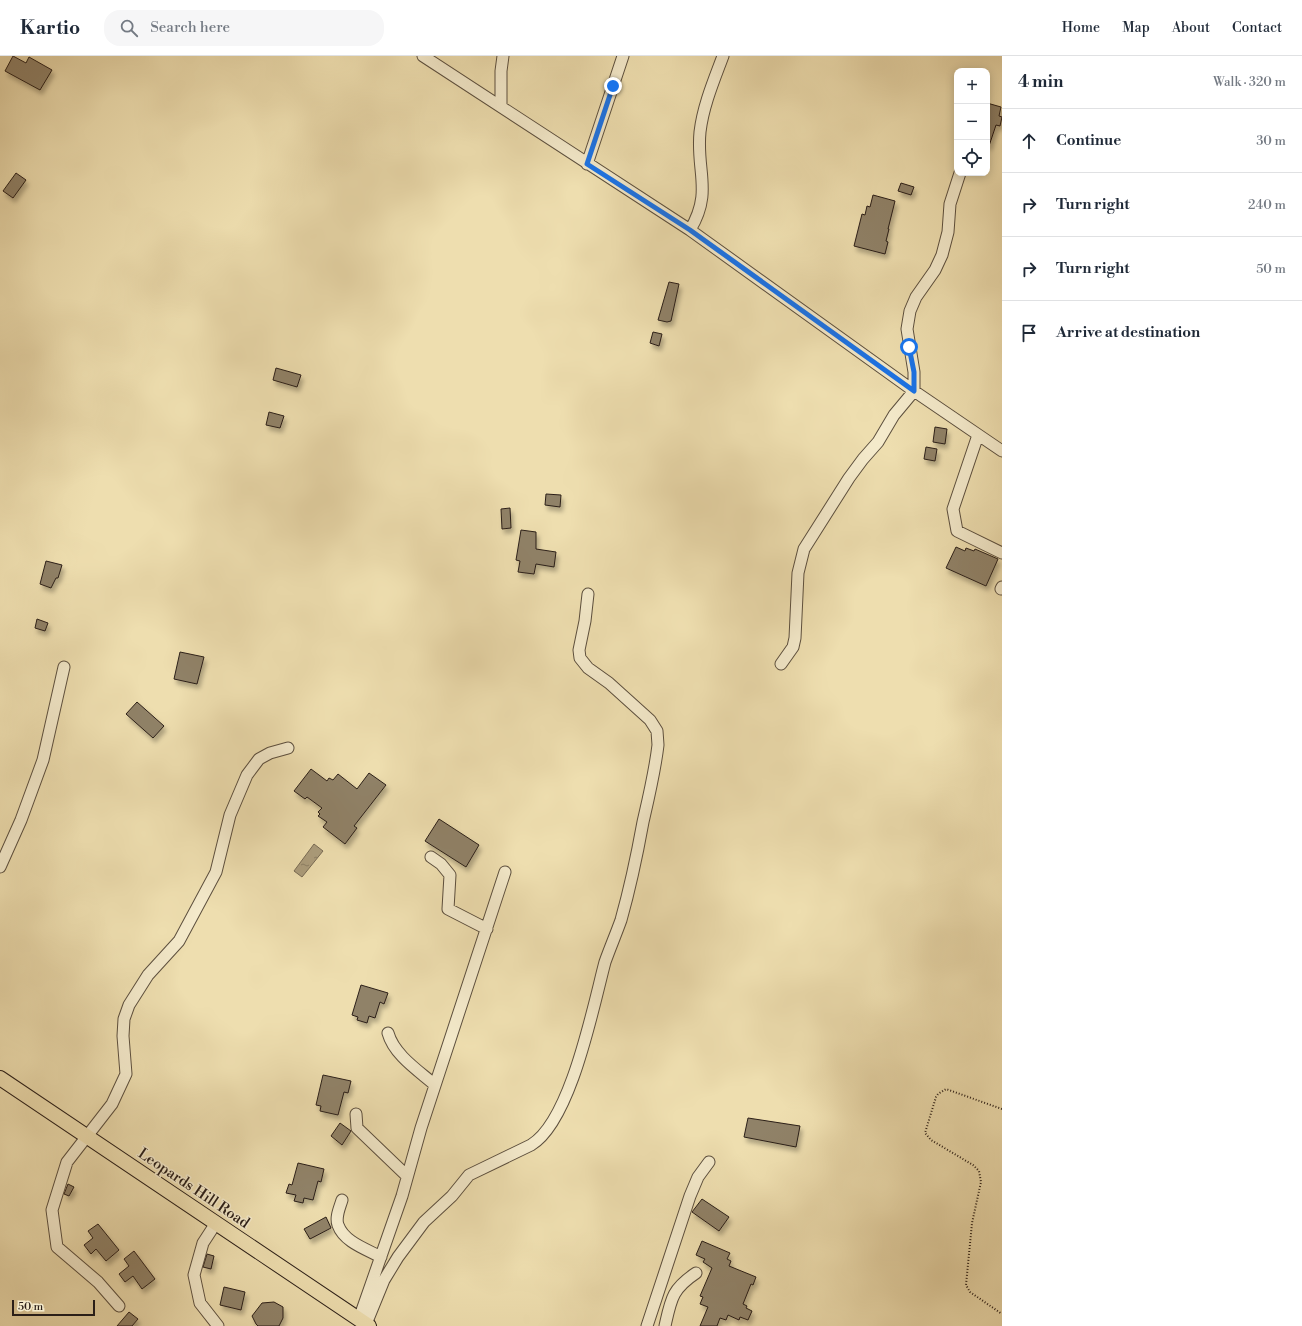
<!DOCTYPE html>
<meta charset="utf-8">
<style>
:root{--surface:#fff;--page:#f6f6f7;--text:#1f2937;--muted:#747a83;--line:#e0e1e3}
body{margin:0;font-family:"Libre Bodoni",serif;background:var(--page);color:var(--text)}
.controls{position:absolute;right:12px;top:12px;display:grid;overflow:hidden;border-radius:8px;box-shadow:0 2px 10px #0003}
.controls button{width:36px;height:36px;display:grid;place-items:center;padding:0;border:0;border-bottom:1px solid var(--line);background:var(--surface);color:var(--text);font:20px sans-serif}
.scale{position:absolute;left:12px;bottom:10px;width:83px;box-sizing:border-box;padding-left:4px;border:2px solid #2b1f18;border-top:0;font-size:11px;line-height:14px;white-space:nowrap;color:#2b1f18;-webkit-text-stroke:3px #f4eacb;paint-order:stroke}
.stop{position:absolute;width:12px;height:12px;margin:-9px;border:3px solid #1a73e8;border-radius:50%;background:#fff}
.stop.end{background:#1a73e8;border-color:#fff;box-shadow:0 1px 4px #0008}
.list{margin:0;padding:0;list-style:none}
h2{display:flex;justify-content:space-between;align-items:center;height:52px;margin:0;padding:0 16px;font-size:17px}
h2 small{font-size:13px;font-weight:400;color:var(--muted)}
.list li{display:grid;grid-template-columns:26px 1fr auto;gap:12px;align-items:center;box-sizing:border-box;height:64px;padding:0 16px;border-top:1px solid var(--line)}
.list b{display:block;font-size:15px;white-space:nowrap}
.list em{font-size:13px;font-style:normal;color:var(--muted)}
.icon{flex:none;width:22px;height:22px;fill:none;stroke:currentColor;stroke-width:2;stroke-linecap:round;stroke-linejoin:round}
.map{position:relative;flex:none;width:1002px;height:1270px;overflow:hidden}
header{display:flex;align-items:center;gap:24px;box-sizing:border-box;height:56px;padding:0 20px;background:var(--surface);border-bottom:1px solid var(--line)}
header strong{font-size:19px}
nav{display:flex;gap:22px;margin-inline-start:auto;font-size:14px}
.search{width:280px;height:36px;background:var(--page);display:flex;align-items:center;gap:10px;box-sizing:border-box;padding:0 14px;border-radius:16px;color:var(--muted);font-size:15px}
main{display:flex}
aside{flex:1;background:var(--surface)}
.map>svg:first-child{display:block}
.water{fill:url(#water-ripples);stroke:#786b54}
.building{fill:#908267;stroke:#2b1f18;filter:url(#shadow)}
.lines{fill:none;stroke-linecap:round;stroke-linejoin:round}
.minor-casing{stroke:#5c4f3e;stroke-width:13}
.major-casing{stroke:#2b1f18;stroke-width:16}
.path{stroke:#2b1f18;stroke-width:2;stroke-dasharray:1 2;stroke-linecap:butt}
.minor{stroke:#f4eacb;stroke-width:11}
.major{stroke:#eedeaf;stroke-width:14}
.route{stroke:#1a73e8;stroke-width:5}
.labels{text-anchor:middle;stroke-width:3;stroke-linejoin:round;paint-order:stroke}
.street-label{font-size:15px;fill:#2b1f18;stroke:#f4eacb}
</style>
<header>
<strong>Kartio</strong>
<div class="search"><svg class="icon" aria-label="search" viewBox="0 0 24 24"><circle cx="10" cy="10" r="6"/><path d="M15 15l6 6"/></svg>Search here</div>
<nav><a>Home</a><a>Map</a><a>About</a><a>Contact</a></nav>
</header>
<main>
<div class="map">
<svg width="1002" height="1270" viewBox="0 0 1002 1270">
<defs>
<pattern id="water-ripples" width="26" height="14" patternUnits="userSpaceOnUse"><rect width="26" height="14" fill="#ac9d7c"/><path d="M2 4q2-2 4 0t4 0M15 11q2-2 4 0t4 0" fill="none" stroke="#8c7f65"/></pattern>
<filter id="shadow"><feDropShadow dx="2.5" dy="4.5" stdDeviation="2" flood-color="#0004"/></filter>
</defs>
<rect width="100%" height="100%" fill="#eedeaf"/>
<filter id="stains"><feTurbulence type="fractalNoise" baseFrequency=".005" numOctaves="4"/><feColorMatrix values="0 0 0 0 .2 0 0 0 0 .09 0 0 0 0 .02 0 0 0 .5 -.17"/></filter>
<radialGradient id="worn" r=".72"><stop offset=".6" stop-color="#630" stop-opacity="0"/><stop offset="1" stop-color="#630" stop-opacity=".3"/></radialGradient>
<!-- water -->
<path class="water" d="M314,788L323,795L302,821L294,815Z"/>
<!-- building -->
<path class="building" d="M13,0L26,7L29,1L52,14L40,34L5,15Z
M987,47L1001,51L999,60L1002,61L1000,70L996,69L989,90L987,89Z
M16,117L26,124L13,142L3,135Z
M901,127L914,131L911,139L898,135Z
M873,139L895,145L888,173H889L886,185L888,186L885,198L854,190L862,158L865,159L867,150L870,151Z
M669,226L679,228L671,265L667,266L658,264Z
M653,276L662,278L659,290L650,287Z
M276,312L301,319L297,331L273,324Z
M269,356L284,360L280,372L266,369Z
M935,371L947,373L945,388L933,386Z
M926,391L937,393L935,405L924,403Z
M546,438L561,439L560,451L545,449Z
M510,452L511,472L502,473L501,453Z
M521,474L536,476V493L556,496L554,511L536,508L534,518L518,516L520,505L516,504Z
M956,491L965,495L966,492L974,495L975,493L998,503L986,530L946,512Z
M46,505L62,509L58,522H56L51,532L40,528Z
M37,563L48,567L45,575L35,572Z
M180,596L204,601L197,628L174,623Z
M137,646L164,670L153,682L126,658Z
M311,713L327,725L329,722L333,724L338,718L357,733L369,717L386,729L354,770L357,772L345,788L323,771L327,766L318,760L320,758L318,756L322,752L307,741L305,743L294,735Z
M439,763L479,789L466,811L425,785Z
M361,929L388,937L384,948L380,946L375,962L369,960L367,967L357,964L358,961L352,959Z
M323,1019L351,1025L348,1037L344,1036L338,1059L320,1055L321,1050L316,1049Z
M748,1062L800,1070L796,1091L744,1081Z
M340,1067L351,1075L342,1089L331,1080Z
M298,1107L324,1113L321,1126L318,1125L313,1144L304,1142L303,1147L294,1145L296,1139L286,1137L289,1128L292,1129Z
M68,1128L74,1131L69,1140L64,1138Z
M702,1143L729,1161L719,1175L692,1156Z
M326,1161L331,1172L310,1183L304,1173Z
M98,1168L119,1194L106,1205L96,1193L91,1198L84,1189L93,1182L88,1175Z
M702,1185L730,1197L727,1203L731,1205L729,1210L756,1221L753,1229L751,1228L743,1248L747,1250L746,1252L752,1255L748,1264L740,1261L739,1264L728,1259L726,1264L720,1262L717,1270H700L708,1251L700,1248L703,1241L700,1240L712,1212L703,1206L705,1203L696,1199Z
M134,1195L155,1223L142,1233L133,1220L125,1226L119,1218L129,1210L124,1203Z
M207,1198L214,1200L211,1213L203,1211Z
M224,1231L245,1236L241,1254L220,1249Z
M274,1246L283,1251V1262L279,1270H258L256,1268L252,1260L262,1247Z
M129,1256L138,1263L132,1270H117Z"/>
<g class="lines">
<defs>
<path id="minor" d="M423,0L690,174L914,335L1002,395
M501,49V15L503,0
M587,108L623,0
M690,174C713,136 696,115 700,76C703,50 714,24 723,0
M978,379L953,453L957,475L1002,497
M1001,533L1002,531
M781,608L793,591L795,582L798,517L804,493L849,422L863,403L878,386L894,359L914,335V316L907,273L910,255L916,241L935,214L942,199L948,176L950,148L960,117
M431,801L441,808L450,819L448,853L487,873
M0,811L21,764L43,704L64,611
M388,977C394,999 419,1015 435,1029
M356,1058L357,1072L407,1120
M342,1144C340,1151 335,1161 338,1169C344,1186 366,1193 381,1201
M216,1167L203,1187L194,1219L200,1247L218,1270
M119,1250L98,1226L57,1191L52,1154L67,1106L112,1048L126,1018L123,980L124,963L129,949L148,919L179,885L216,816L230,759L247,719L259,703L270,697L288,692
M359,1263L402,1140L421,1072L505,816
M366,1268L384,1224L398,1201L424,1166L452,1140L469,1119L531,1089C571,1065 593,951 605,906C610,892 616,878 621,864C630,832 637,799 643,766C649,740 655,715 658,689L657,675L650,664L609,627L588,612L580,602L579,594L585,565L588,538
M647,1270L690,1140L698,1121L709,1106
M665,1270C671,1243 672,1233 696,1217"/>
<path id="major" d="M0,1022L369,1270"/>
</defs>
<!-- minor casing -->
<use href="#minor" class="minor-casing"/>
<!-- major casing -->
<use href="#major" class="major-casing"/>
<!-- path -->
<path class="path" d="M1002,1053L946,1033L938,1038L936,1041L925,1077L931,1084L973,1109L979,1115L981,1126L972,1167L966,1229L970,1236L1002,1258"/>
<!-- minor -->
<use href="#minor" class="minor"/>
<!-- major -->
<use href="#major" class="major"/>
</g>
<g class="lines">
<!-- route -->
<path class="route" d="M613,30L587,108L690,174L914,335V316L909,291"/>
</g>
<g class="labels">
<!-- street labels -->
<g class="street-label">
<text transform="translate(194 1132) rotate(34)" y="5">Leopards Hill Road</text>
</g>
</g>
<rect width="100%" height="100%" filter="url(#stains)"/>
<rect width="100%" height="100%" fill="url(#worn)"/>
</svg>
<div class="controls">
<button>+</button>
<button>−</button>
<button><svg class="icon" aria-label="locate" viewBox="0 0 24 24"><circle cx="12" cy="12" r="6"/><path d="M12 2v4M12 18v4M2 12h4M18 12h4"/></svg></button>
</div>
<div class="scale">50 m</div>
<div class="stop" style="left:909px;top:291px"></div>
<div class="stop end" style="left:613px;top:30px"></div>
</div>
<aside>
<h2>4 min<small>Walk · 320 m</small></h2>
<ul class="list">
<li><svg class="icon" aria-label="ahead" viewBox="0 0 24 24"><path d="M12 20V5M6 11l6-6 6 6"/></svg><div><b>Continue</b></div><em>30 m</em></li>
<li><svg class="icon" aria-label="right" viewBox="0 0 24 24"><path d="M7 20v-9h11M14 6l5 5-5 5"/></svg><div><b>Turn right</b></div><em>240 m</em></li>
<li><svg class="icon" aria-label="right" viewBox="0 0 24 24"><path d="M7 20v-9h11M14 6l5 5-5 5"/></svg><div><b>Turn right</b></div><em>50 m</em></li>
<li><svg class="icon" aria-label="arrive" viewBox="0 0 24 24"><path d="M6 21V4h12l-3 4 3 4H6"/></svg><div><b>Arrive at destination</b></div></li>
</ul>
</aside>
</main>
